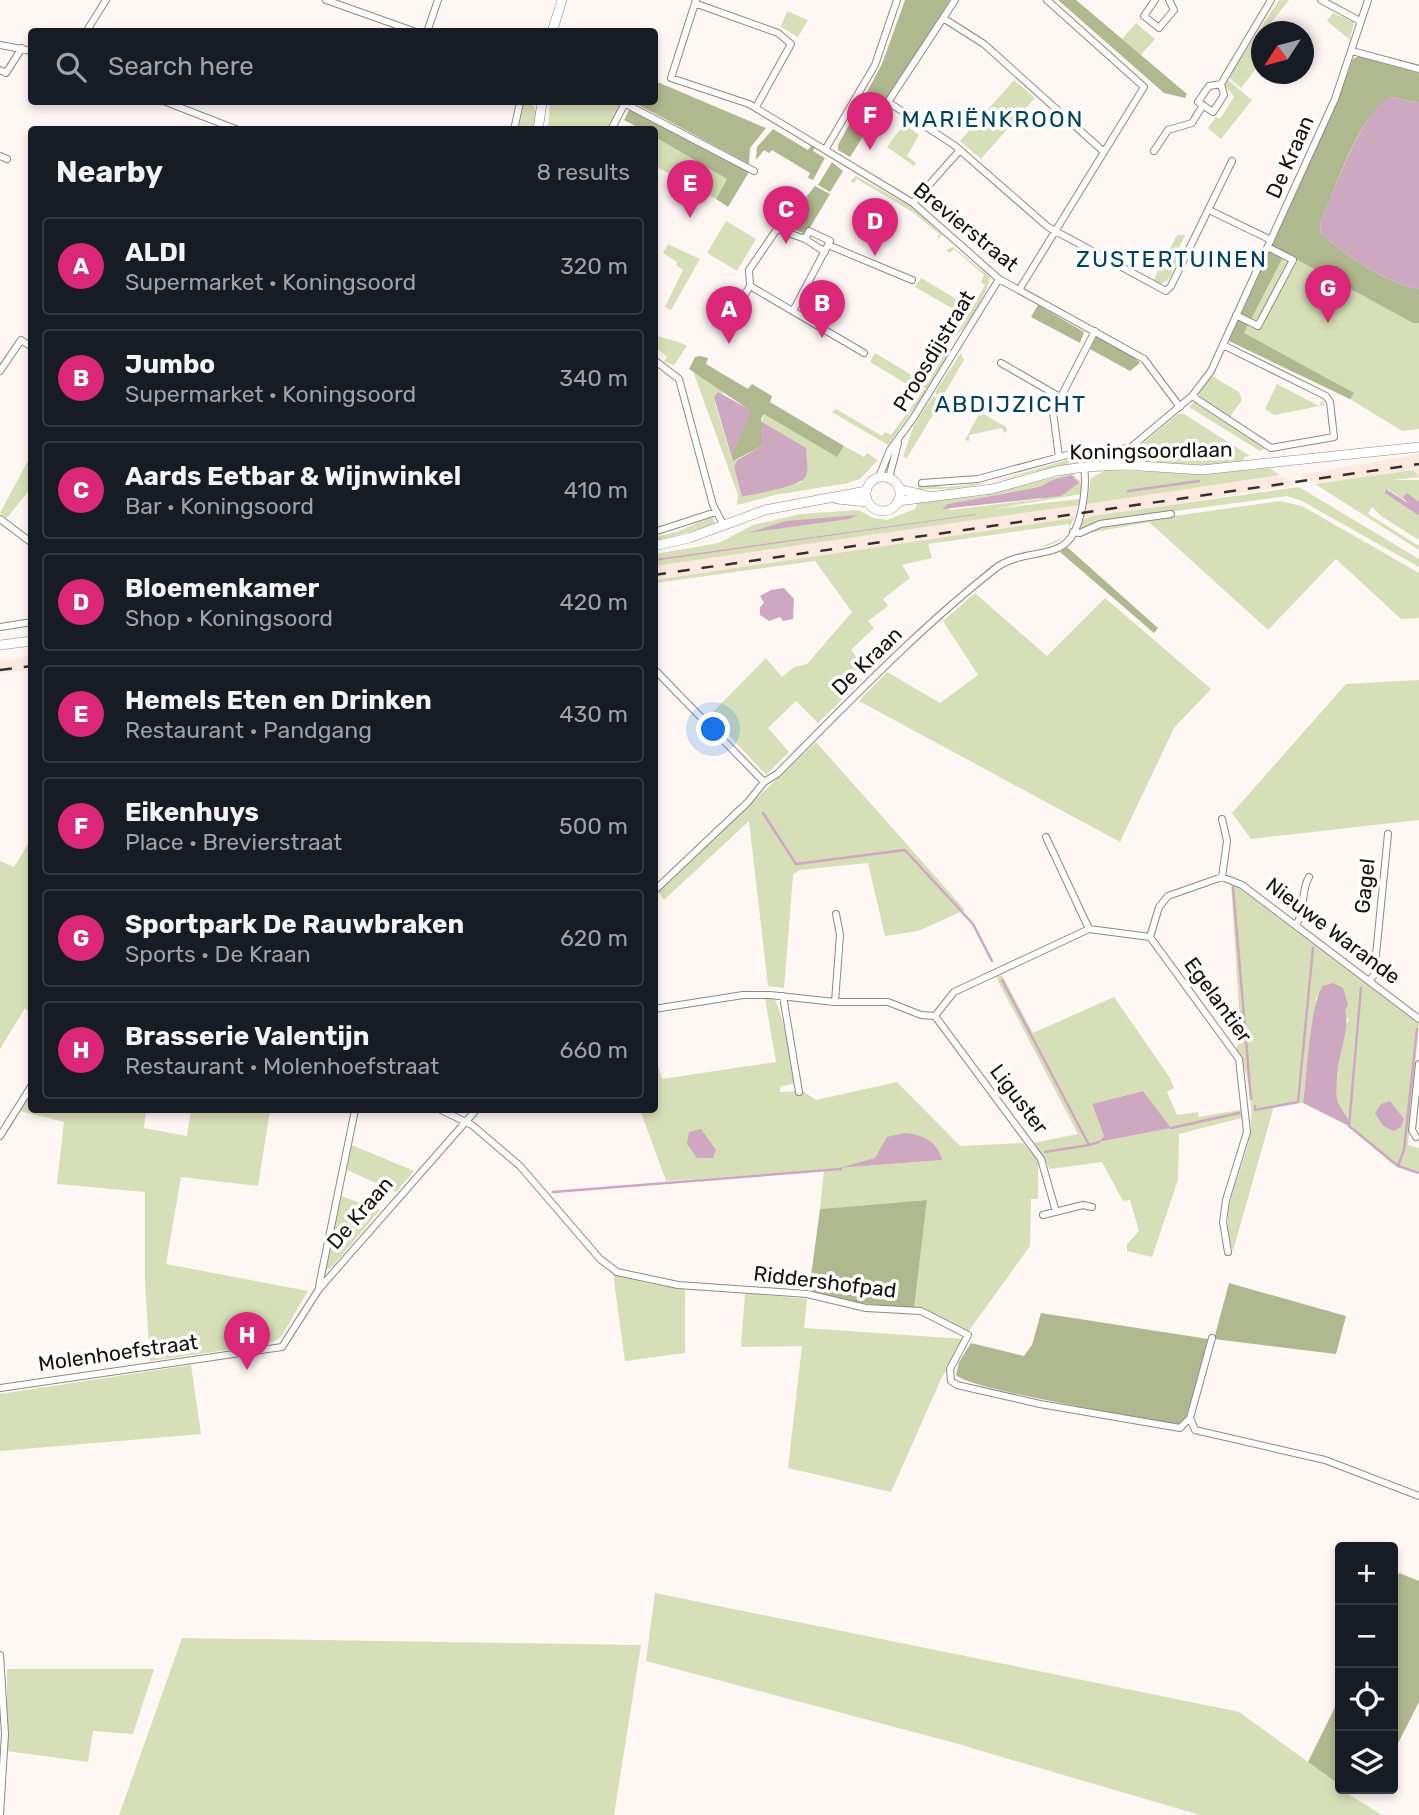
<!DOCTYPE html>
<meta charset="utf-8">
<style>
:root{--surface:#171b24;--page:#242831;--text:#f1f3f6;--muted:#9ea1a6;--line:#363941;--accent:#db2777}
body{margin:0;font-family:Rubik,sans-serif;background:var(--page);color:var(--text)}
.controls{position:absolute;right:21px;bottom:21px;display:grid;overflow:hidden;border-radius:7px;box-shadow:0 4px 10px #0003}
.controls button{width:63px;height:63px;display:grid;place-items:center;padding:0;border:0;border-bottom:2px solid var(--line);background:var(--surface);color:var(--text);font:35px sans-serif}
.compass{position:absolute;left:1251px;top:21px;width:63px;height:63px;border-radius:50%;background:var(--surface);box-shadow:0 4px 10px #0003;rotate:234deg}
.you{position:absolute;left:714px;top:730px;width:24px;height:24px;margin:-18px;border:5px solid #fff;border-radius:50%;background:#1a73e8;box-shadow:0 0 0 10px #1a73e833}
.badge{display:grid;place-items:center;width:46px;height:46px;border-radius:50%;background:var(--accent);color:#fff;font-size:23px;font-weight:700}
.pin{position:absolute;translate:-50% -58px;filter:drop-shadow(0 2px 4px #0008)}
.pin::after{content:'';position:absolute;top:37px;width:24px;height:21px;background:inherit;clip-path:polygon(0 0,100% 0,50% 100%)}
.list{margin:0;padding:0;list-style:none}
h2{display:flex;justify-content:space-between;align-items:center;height:91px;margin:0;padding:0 28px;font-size:30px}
h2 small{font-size:23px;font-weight:400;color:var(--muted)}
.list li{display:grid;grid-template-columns:46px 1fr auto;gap:21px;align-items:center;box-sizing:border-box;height:98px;margin:0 14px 14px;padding:0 14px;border:2px solid var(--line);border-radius:7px}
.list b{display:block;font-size:26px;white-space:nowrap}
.list p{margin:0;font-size:23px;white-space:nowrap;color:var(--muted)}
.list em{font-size:23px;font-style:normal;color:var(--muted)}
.icon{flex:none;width:38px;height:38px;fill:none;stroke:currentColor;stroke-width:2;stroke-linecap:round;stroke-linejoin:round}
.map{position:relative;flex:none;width:1419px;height:1815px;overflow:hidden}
.search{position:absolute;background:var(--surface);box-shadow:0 4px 10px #0003;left:28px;top:28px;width:630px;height:77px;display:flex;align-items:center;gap:18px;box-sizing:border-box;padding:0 24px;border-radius:7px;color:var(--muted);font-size:26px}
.panel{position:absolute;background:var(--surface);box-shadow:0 4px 10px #0003;left:28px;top:126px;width:630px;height:987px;border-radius:7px}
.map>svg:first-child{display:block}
.built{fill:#fceae1}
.green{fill:#d7dfb8;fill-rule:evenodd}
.forest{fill:#b0b88f}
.water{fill:#cea7c0}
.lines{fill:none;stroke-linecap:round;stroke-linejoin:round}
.stream{stroke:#cea7c0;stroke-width:2.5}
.street-casing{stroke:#918883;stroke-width:8}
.secondary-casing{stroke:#918883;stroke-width:10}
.street{stroke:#fff;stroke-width:6}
.secondary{stroke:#fff;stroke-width:9}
.rail{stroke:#34302e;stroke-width:2.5;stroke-dasharray:12 12;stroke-linecap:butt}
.labels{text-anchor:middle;stroke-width:7;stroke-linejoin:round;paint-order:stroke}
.street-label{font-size:21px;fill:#151210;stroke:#fff}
.neighbourhood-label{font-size:23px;letter-spacing:2px;fill:#004362;stroke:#fff}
</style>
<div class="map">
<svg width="1419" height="1815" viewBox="0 0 1419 1815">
<rect width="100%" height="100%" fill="#fef7f4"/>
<!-- built -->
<path class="built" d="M1419,454V475L1415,476L1412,470L1321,483L1312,482L1299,475Z
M1275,476L1284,477L1296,485L1081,518L1086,504Z
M1078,505L1074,518L1058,522L655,580L654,566Z
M31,656V670L0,674V661Z"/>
<!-- green -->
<path class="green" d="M1279,0H1289L1259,38L1261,41V62L1241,88L1228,77Z
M787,11L808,20L798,37L781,27Z
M1333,13L1354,22L1350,40L1327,21Z
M1136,23L1155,39L1141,55L1122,39Z
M1227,79L1252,100L1221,139L1208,128L1216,117L1220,119L1234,97L1225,86Z
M1014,80L1035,98L981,159L960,141Z
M522,102L534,106L537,114L535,129H519L517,126Z
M550,102H614L622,104L609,129L548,130Z
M904,124L919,135L907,156L916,163L914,166L887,147Z
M655,137L727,179L716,199L655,166Z
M856,176L912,207L942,235L937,241L939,234L914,213L857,179L854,183L850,181Z
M726,221L756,239L737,271L707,253Z
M1177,235H1185L1178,250L1183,253L1168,280L1159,285L1153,281Z
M1282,236L1419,306V429L1402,431L1350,399L1229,341Z
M668,244L700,259L671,310L665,307L683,270L676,265L677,262L663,253Z
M953,247L990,277C989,290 963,335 952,338L944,333L953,325L961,327L985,285L981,282L984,275L954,249L950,253L946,250Z
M921,278L960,301L955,310L915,287Z
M655,334C666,341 676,339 687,346L674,365L664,362L667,357L655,347Z
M940,340L949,346L950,351L928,390L920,385L922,381L928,383L942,358L934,350Z
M875,353L915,377L910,386L870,362Z
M961,353L964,360L943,396L937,395L935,392Z
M693,371L724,390L723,394L718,392L715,403L732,460H737L734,467L742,497L802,482L762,423L764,413L837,456L844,446L864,457L867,453L878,460L860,479L848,483L775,495L737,505L738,495Z
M1212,376L1239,392L1242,400L1229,418L1198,395Z
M1277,384L1319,406L1322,401L1325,405L1274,415L1265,409Z
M919,386L927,391L888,445L832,412L836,409L882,436L885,432L891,435L921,394L916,391Z
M933,396L941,401L907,458L903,457L914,425Z
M1194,402L1201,407L1268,448L1260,451L1189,407Z
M980,412L1006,427L1007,431L1004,433L1002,428L969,435V441L965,440Z
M1178,414H1184L1250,456L1244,457L1242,463L1201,466L1089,462V456L1117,455L1136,449Z
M31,455V488L7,518L0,513Z
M1077,457L1080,463C1020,471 980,492 917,489L919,485L947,487L992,482Z
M1269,468L1280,475L1087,504L1091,478L1106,470L1209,474Z
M1413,470L1419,477L1393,480H1419V502L1407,494L1409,503L1388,489L1385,493L1419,516V540L1381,516L1372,507L1368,514L1419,546V550L1315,484Z
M1072,473L1080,481L1082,494L993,509L1080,499L1079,505L655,566L654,561L976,514L655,559V554L719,543L753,525L801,514L859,510L873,518L887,520L915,509L918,502L981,496ZM1072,475L1077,479L1041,499L950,510L948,504L1039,487L1055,479Z
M1299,487L1419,559V567L1302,501L1287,496L1102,521L1081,530L1078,526L1081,520L1092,516Z
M1280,501L1302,506L1419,573V618L1401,619L1336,559L1268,630L1149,522L1084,534L1104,526Z
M713,516L715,524L655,542L654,537L677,532Z
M1074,518C1058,553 1048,542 1017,553C1002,559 991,568 980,578C997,545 1068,553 1069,524L928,544L932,558L902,565L910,578L883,599L888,606L868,621L874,628L851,650L863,665L856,672L862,680L818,723L796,701L768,728L789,752L766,775L710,715L766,658L782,677L794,667L807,664L852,612L815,561L655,583V580Z
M975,593L1047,656L1105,598L1211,689L1174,728L1120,842L859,701L887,672L940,703L978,675L943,621Z
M1419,680V820L1251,839L1232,813L1346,684Z
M816,742L965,910L918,931L885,936L868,863L799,870L793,875L784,988L768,986L749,821L664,900L658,891Z
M31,839V1015L25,1008L0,1049V861L14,867Z
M1231,882L1419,1024L1408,1145L1419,1148V1173L1391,1163L1349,1126C1349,1115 1341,1112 1338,1102C1332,1085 1340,1035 1349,1019L1316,996V1012L1311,1030L1303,1103L1274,1106L1233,1251C1217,1210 1243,1174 1250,1134C1254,1109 1249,1070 1236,1048L1241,1041Z
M1002,975L1033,1033L1114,997L1170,1078L1174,1088L1167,1092L1177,1115L1198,1112L1199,1117L1244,1109L1245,1117L1179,1134L1178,1180L1152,1257L1127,1251V1244L1139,1231L1130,1200L1123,1201L1102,1162L1050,1169L1033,1143L1078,1134L996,977ZM1143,1091L1170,1128L1100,1142L1104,1136L1092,1104Z
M765,998L774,999C782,1006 792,1069 795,1083L780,1087V1092L803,1091L816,1100L897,1082L960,1146L1023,1143L1038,1160V1199H1031L1030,1246L968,1332L914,1309L927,1200L820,1209L824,1170L666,1181L640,1110H654L655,1057L662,1079L776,1062ZM876,1158L942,1160L841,1168Z
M31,1093L32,1110H146L144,1128L187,1136L191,1110H270L258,1186L181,1177L166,1264L308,1291L281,1337L269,1344L150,1361L145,1282V1192L57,1184L64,1122L20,1111Z
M352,1145L414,1171L396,1192L347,1170Z
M341,1196L380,1210L333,1266L325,1271Z
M613,1274L646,1283L685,1289V1353L625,1361Z
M745,1293L807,1299L804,1328L964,1339L941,1379L891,1492L788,1468L802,1346L741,1347Z
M191,1365L201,1434L0,1451V1394Z
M655,1593L1230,1710L1239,1712L1340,1785V1789L1382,1815H1200L951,1742L646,1661Z
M182,1638L641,1645L614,1815H119Z
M7,1669H154L133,1734L93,1731L88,1762L7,1751Z"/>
<!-- forest -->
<path class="forest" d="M905,0H950L850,157L838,150V145L882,64Z
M1058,0H1076L1187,94L1185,98L1164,93Z
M1359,56L1419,73V103L1390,97C1357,117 1337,187 1320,223L1321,233C1346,256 1386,283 1419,289V323H1413L1285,253L1244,333L1354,393L1350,399L1229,341L1331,116L1353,59Z
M655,81L766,128L750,148L749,164L633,102H654Z
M630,108L749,172L728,207L716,199L727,179L655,137L654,130L641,129L624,120Z
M773,129L808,150L812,145L815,147L813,151L825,158L813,180L808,178L810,173L772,150L769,153L764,150L756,160L757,147Z
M832,162L843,171L830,192L818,185Z
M815,186L830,194L806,234L783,225L798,200L802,202Z
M1038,305L1084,332L1080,343L1031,317Z
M1098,334L1128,352L1140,363L1130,371L1090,349Z
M700,356L708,358L706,364L748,389L752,384L772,396L770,402L844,446L837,457L764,414L761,419L764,433L762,446L733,461L731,455L751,411L689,369L695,357Z
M1067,547L1158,628L1154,633L1060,552Z
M927,1200L914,1309L833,1300L809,1291L820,1209Z
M1229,1283L1346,1316L1336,1354L1214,1339Z
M1041,1313L1208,1339L1184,1426C1151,1419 970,1390 956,1375L959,1362L971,1343L1024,1356L1032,1345Z
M1399,1573L1419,1581V1702L1393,1753V1586Z
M1340,1697V1785L1308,1762Z"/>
<!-- water -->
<path class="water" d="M1390,97L1419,103V289C1386,283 1346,256 1321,233L1320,223C1333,195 1363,107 1390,97Z
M718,392L752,411L731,455L714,397Z
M762,422L806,448C806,456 809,469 806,476C803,486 754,494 742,497L734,467L737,460L762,446Z
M1072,475L1079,483L1061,496L942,509L948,504L1039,487L1055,479Z
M1386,489L1408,503L1403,497L1407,493L1419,502V516L1385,493Z
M976,514L975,515L655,561V559Z
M858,515L848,519L748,533L786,521Z
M784,588L794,599L793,619L783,621L780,617L769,621L760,615V607L764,603L760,596L771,590Z
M1333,983L1343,988L1348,1005L1345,1010C1351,1024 1338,1057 1337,1075C1337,1084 1335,1094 1338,1102C1342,1113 1349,1115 1349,1126L1303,1103C1307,1076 1310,1003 1323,986Z
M1143,1091L1171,1128L1099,1142L1104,1136L1092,1104Z
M1390,1101L1404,1119L1401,1127L1394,1131L1383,1126L1375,1113L1381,1104Z
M701,1129L716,1150L713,1158H697L687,1144L689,1132Z
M904,1133C921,1134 938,1141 942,1160L839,1168L875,1158L887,1137Z"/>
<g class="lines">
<!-- stream -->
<path class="stream" d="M1128,491L1199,481
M763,813L796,864L905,850L973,924L992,961
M1233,887L1251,1099
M1002,980L1089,1145L1099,1142
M1361,988L1349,1126L1398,1166L1404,1150L1417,1029
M1255,1106V1110L1298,1102L1313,948
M1171,1128L1239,1113
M1045,1152L1089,1145
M1398,1166L1419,1173
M553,1192L841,1169"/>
<defs>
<path id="street" d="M326,0L416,32
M696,0L671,78L749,104L913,203L999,279L1144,359L1180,407
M955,0L888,102L954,145L1048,227L1166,291L1171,286L1232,161
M1047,0L1144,87L1104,152
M1155,0L1144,16L1159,28L1174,10L1169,0
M1321,0L1360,21
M697,4L778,33L791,44L756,107
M943,18L984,44L1104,152L1019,290
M86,32L106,0
M427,32L438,0
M0,45L32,51
M1352,51L1419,69
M0,70L6,73L22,48
M1221,84L1209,86L1198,102L1213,112L1224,95L1221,84L1271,0
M166,102L238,130
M622,102L754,171
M514,130L520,102
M611,130L625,103
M825,150L875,65L897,0
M1154,151L1168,130L1192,123L1203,105
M0,156L7,159
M913,203L960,150
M1209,210L1271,240
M805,239L825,252
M750,286L749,270L777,229L805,239L809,231L830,241L828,245L912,280
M738,306L750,286L864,353
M793,311L828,245
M1236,315L1258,326L1293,260L1268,247
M654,360L679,379L713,505L724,526
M1001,363L1060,397
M0,371L21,340L32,347
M1192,396L1271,448L1334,437L1330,402L1326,396L1223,345
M1059,457L1053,412L1095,331
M879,477L890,450L914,417L999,279
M889,478L898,443
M922,483L978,479L1067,455L1130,448L1192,396L1211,371L1335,99L1368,0
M0,519L32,543
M654,532L716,512
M1073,532L1080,533L1100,524L1171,514
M0,627L32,622
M654,669L764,782
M1222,819L1227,841L1222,877
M1046,837L1089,929
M654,891L748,802L764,782L777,774C848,703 917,630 996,568C1019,551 1050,557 1066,543C1082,529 1087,487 1084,467
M1296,925C1306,911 1300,892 1309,877
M1150,937L1239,1059L1247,1132L1226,1200L1223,1222L1228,1252
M1369,981L1374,975L1388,834
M783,996L799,1092
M835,1002L840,935L836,914
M654,1009L743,995H770L835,1002H888L921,1015L935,1016L954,992L1089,929L1150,937L1159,907L1168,896L1222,877L1242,885L1419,1019
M935,1016L1041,1159L1056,1212
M441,1110L472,1125L520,1166L600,1259L617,1272L678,1285L807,1294L866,1308L921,1311L968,1335L950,1369L951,1381L957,1385L1040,1404L1180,1428L1190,1418L1212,1338
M0,1136L32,1085
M1416,1137L1412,1130L1419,1064
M1043,1215L1083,1205L1092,1207
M319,1286L355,1110
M0,1388L282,1347L319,1289L476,1110
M1190,1418L1195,1430L1325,1460L1419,1496
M0,1655L5,1734L0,1815"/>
<path id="secondary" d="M552,32L562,0
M538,130L542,102
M866 494a17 17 0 1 1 34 0a17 17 0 1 1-34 0Z
M899,489L928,496
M837,499L868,502
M898,501L992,489L1057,471L1084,467L1125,465L1202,470L1419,447
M654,546L689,538L765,510L866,491
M0,645L32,641"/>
</defs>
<!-- street casing -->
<use href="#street" class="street-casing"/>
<!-- secondary casing -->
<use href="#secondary" class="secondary-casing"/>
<!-- street -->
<use href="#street" class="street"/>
<!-- secondary -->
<use href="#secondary" class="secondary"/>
<!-- rail -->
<path class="rail" d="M654,575L1419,464
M0,670L32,666"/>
</g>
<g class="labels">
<!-- street labels -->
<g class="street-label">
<text transform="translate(1290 157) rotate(-66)" y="7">De Kraan</text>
<text transform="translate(966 227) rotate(39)" y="7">Brevierstraat</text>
<text transform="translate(934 351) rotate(-59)" y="7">Proosdijstraat</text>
<text transform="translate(1151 451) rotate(-1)" y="7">Koningsoordlaan</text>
<text transform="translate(867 661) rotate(-44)" y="7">De Kraan</text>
<text transform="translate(1365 886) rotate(-84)" y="7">Gagel</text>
<text transform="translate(1333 931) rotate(37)" y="7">Nieuwe Warande</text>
<text transform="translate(1218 1000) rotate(54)" y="7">Egelantier</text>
<text transform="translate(1019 1099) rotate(53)" y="7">Liguster</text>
<text transform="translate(360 1213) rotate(-49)" y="7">De Kraan</text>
<text transform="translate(825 1282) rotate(7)" y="7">Riddershofpad</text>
<text transform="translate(118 1353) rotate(-8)" y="7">Molenhoefstraat</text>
</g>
<!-- neighbourhood labels -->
<g class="neighbourhood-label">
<text x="993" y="127">MARIËNKROON</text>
<text x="1172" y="267">ZUSTERTUINEN</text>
<text x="1011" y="412">ABDIJZICHT</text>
</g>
</g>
</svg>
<div class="controls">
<button>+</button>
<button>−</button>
<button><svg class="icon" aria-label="locate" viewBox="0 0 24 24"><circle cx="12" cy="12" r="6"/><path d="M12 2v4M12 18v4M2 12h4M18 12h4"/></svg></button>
<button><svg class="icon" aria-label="layers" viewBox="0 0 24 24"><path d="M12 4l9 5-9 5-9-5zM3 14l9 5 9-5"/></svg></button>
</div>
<svg class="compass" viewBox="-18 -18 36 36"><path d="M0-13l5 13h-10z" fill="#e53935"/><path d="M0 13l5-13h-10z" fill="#9ea1a6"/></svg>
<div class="you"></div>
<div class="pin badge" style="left:729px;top:344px">A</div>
<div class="pin badge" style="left:822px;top:338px">B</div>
<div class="pin badge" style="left:786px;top:244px">C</div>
<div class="pin badge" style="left:875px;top:256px">D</div>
<div class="pin badge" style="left:690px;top:218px">E</div>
<div class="pin badge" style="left:870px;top:150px">F</div>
<div class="pin badge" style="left:1328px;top:323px">G</div>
<div class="pin badge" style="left:247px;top:1370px">H</div>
<div class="search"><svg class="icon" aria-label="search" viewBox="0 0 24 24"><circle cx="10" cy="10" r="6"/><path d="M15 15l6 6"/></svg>Search here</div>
<section class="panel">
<h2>Nearby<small>8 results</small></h2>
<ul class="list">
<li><span class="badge">A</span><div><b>ALDI</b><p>Supermarket · Koningsoord</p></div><em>320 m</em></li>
<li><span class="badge">B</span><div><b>Jumbo</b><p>Supermarket · Koningsoord</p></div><em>340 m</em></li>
<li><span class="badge">C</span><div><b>Aards Eetbar &amp; Wijnwinkel</b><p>Bar · Koningsoord</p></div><em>410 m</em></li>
<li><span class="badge">D</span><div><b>Bloemenkamer</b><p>Shop · Koningsoord</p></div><em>420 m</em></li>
<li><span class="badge">E</span><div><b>Hemels Eten en Drinken</b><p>Restaurant · Pandgang</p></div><em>430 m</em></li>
<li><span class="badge">F</span><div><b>Eikenhuys</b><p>Place · Brevierstraat</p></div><em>500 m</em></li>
<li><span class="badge">G</span><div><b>Sportpark De Rauwbraken</b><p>Sports · De Kraan</p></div><em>620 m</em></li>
<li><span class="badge">H</span><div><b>Brasserie Valentijn</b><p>Restaurant · Molenhoefstraat</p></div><em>660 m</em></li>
</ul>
</section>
</div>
